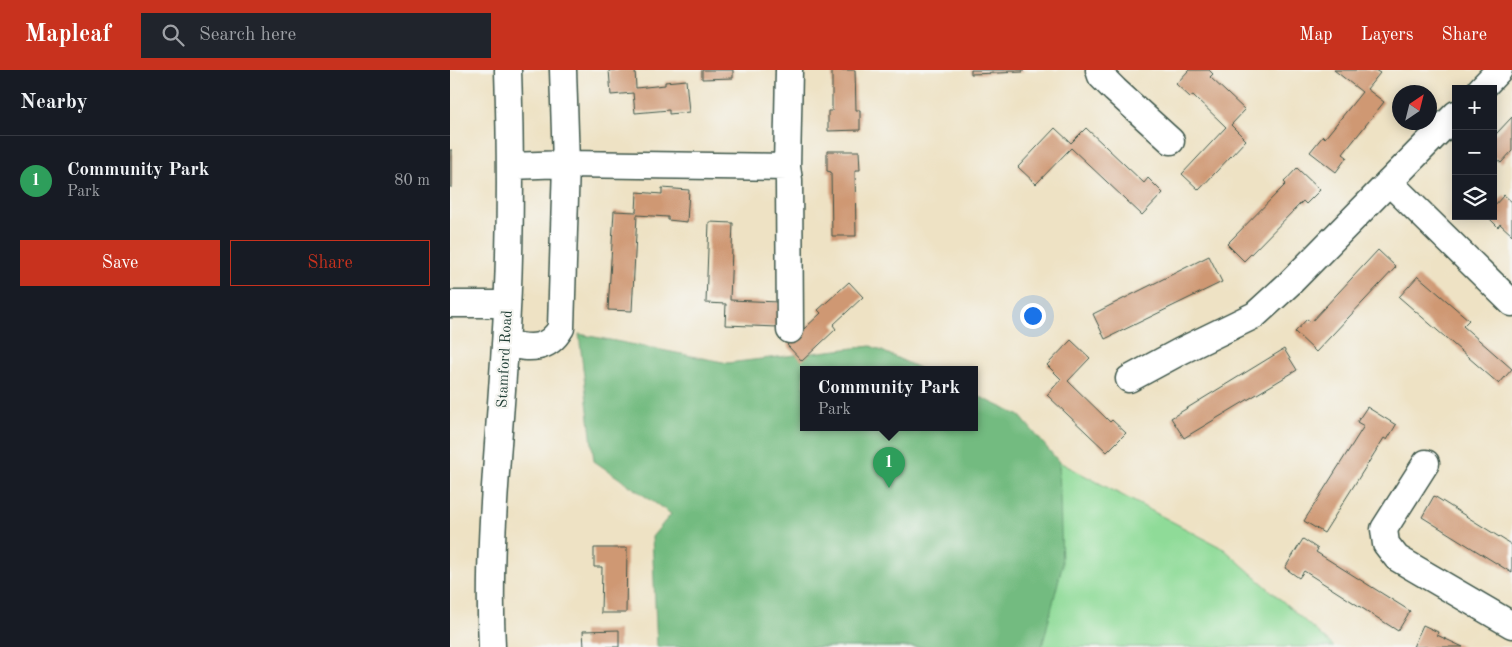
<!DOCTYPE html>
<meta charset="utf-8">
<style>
:root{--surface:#171b24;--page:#20242c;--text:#f1f3f6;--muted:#9ea1a6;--line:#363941;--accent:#c8321e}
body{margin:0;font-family:"Old Standard TT",serif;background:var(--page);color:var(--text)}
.controls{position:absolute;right:15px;top:15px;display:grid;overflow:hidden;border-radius:0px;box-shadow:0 2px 12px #0003}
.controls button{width:45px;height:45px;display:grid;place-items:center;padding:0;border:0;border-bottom:1px solid var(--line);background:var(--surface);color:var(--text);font:25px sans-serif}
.compass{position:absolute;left:942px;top:15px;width:45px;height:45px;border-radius:50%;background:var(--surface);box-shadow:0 2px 12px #0003;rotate:35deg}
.you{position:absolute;left:582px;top:245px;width:18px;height:18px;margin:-12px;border:4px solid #fff;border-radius:50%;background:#1a73e8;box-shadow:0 0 0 8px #1a73e833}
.badge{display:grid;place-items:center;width:32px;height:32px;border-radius:50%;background:var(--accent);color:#fff;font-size:16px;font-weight:700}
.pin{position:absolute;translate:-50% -41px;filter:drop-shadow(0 1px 2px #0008)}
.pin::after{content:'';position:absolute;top:26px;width:18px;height:15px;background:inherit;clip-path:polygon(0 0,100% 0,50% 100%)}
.popup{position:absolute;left:350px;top:296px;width:178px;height:65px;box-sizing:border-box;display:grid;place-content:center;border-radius:0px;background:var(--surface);filter:drop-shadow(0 1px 4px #0005);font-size:16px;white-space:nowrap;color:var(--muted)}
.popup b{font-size:19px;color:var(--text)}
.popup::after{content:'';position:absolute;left:50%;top:100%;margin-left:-10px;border:10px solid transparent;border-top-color:var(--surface)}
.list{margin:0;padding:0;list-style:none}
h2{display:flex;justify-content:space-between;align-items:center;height:65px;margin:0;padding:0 20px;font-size:21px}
h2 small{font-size:16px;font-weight:400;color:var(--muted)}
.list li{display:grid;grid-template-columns:32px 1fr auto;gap:15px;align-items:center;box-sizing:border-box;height:90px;padding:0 20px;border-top:1px solid var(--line)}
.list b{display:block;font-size:19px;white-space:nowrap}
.list p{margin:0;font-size:16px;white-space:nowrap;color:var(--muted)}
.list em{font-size:16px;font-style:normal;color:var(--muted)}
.actions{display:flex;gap:10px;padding:15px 20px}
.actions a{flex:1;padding:11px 0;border:1px solid var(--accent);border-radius:0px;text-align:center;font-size:18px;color:var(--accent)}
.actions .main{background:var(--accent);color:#fff}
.icon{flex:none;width:28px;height:28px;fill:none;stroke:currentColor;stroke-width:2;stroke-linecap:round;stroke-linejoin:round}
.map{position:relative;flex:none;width:1062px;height:577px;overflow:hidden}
header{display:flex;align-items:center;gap:30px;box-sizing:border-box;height:70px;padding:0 25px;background:var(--accent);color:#fff}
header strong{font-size:24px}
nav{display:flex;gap:28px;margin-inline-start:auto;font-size:18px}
.search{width:350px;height:45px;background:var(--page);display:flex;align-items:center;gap:12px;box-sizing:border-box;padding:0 18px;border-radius:0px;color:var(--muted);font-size:19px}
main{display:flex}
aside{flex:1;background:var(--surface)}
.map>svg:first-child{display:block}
.green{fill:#8fdb98;stroke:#578c66}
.forest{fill:#73bb80;stroke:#497c5a}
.building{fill:#cf9873}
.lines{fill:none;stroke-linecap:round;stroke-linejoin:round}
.minor-casing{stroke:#3e564a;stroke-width:29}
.minor{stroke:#fff;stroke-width:26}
.labels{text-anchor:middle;stroke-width:4.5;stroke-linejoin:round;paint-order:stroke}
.street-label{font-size:15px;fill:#1f3d34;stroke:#f6f6f2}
</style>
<header>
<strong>Mapleaf</strong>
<div class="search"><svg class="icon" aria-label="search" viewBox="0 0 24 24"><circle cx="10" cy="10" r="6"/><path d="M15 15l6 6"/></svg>Search here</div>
<nav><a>Map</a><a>Layers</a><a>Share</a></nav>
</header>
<main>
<aside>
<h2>Nearby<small></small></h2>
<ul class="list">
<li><span class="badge" style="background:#2e9e5b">1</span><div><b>Community Park</b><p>Park</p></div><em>80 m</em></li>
</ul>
<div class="actions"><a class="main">Save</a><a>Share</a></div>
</aside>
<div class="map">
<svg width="1062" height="577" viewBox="0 0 1062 577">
<rect width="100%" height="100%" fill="#f6f6f2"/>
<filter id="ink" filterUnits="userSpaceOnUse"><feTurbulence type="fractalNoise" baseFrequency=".02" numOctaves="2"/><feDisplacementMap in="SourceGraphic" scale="10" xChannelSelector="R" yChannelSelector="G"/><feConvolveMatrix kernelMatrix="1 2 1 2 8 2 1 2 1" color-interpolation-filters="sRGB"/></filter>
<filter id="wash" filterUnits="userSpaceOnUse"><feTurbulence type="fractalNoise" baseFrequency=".0096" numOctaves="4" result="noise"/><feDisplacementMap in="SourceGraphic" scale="20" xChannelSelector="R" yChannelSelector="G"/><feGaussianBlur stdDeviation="1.12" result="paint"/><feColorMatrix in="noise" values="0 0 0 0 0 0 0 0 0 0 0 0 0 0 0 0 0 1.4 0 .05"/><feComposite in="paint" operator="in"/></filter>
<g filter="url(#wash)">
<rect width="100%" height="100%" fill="#eee2c4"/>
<!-- green -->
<path class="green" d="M354,299V357H524V347L774,479L884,577H232L211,318Z"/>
<!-- forest -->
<path class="forest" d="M129,264L278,293L421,276L471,299H354V357H524V324L570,346L609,392L612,496L592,577H207L202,467L221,444L144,391Z"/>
<g id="blocks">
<!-- building -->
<path class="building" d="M159,0H185L186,18L215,15V12L236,10L239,42L219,44V40L185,43L183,23L161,25Z
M252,0H283V8L252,9Z
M382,0H405L406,40H410V60L378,61V41H382Z
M521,0H573V2L521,4Z
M739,0H759L763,4L760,7L795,40L781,55L796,70L749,120L732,104L776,57L743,25L740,27L726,14Z
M884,0H925L930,3L917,19L934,32L893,84L897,87L886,102L860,82L873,66L875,68L912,22Z
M1062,47V81L1051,93L1043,86V61L1046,64Z
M605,58L621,73L636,58L694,113L698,108L713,123L692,145L621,78L586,114L568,97Z
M0,80H2V117H0Z
M377,81H409L410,100H405L406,166H382L381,102L377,101Z
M847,98L870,120L856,134L853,131L794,191L777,174L836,114L834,112Z
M212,118L239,120L237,152L218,150V147L187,145L182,241L158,240L164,141L186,142L187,122L212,124Z
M1054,125L1062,132V165L1050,154L1048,157L1037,146H1043V137Z
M259,152L283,153L280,230L329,232L328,257L275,255L276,234L256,233Z
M928,180L946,197L866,282L845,262L857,249L861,252Z
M759,186L772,212L655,269L643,244Z
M968,206L1019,250L1013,256L1062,299L1049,314L949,227Z
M399,212L413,227L383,255L386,259L352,291L337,275L371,243L368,240Z
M621,270L640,288L618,311L660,352L662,350L676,363L657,382L597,325L611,309L597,295Z
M834,279L847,300L734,368L721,348Z
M917,337L946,355L937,370L934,368L874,463L854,451L914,356L907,352Z
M984,426L1062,475V503L972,447Z
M853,469L868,479L866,482L960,541L948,561L854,501L849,508L835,498Z
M144,478H177L176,543H151L152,497H144Z
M973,555L988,562L987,565L1013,577H963Z
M169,560V577H134L133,561Z"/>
</g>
</g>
<g filter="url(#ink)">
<use href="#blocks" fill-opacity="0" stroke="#3e564a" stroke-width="1"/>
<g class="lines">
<defs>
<path id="minor" d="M339,0L337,97L339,110L340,260
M649,0L651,6L665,20L721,71
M1031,19L1049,0
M61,96L116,94L337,97
M939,112L1062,233
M0,234H57
M55,274C79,278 97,282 111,258L116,94L113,0
M679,309L731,281L805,245L840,213L1006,44
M976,393L934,459L936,474L947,488L1062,555
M42,577C37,476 49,376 55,275C61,184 61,92 58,0"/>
</defs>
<!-- minor casing -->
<use href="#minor" class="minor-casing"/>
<!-- minor -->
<use href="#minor" class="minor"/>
</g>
</g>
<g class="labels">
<!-- street labels -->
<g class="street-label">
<text transform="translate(54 289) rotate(-87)" y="5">Stamford Road</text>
</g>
</g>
</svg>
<div class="controls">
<button>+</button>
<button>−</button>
<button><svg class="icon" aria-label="layers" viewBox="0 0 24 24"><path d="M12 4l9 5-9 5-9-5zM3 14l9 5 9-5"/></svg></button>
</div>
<svg class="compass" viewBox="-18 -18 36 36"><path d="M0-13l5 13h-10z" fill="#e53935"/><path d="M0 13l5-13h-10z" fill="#9ea1a6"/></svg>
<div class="you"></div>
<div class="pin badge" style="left:439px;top:418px;background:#2e9e5b">1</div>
<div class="popup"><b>Community Park</b>Park</div>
</div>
</main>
